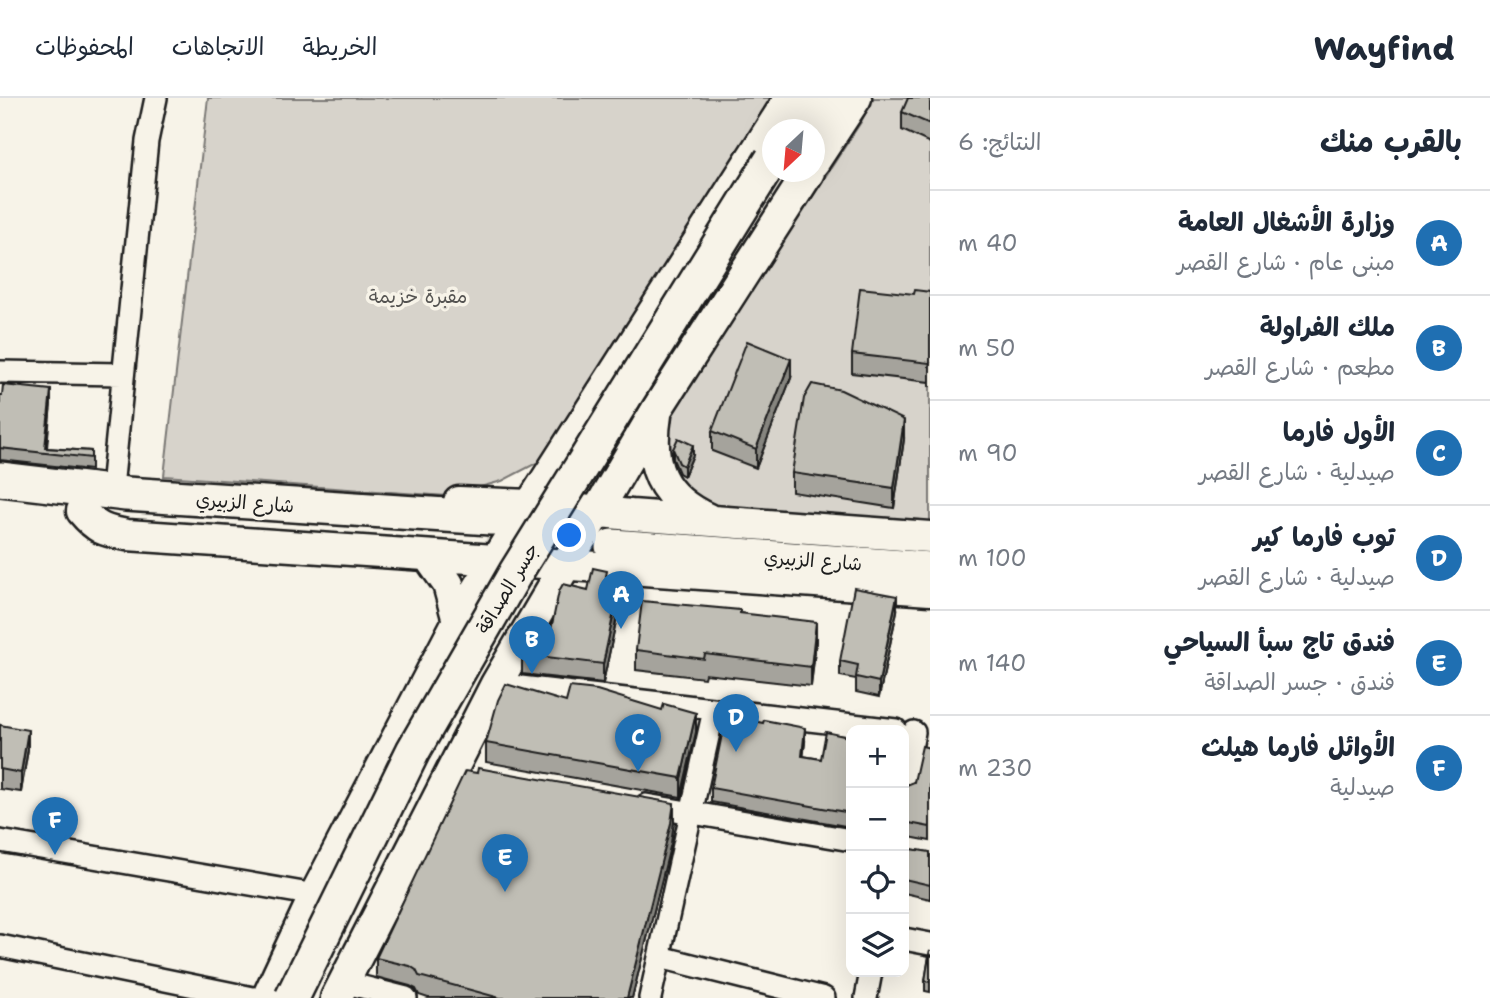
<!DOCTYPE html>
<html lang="ar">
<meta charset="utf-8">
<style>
:root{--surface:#fff;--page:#f2f2f3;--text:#1f2937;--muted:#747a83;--line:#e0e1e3;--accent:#1f6fb2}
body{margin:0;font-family:"Shantell Sans","Playpen Sans Arabic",sans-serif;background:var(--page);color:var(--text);direction:rtl}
.controls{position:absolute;right:21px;bottom:21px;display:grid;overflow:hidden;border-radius:14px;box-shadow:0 7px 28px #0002}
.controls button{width:63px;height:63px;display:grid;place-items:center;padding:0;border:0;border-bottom:2px solid var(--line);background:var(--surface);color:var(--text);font:35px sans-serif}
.compass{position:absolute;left:762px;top:21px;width:63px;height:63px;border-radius:50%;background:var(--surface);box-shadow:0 7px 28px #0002;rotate:206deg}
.you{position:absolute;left:570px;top:438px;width:24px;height:24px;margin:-18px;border:5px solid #fff;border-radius:50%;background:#1a73e8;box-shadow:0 0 0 10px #1a73e833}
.badge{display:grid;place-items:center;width:46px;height:46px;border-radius:50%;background:var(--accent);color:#fff;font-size:23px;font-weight:700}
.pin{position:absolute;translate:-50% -58px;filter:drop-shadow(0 2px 4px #0008)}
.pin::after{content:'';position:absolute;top:37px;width:24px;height:21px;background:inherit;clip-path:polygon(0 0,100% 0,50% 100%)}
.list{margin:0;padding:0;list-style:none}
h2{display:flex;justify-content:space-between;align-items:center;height:91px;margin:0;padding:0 28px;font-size:30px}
h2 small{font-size:23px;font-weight:400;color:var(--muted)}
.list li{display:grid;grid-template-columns:46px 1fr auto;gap:21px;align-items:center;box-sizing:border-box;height:105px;padding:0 28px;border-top:2px solid var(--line)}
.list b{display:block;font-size:26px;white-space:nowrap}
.list p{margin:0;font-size:23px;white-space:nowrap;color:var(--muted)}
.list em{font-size:23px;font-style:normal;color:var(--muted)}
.icon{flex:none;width:38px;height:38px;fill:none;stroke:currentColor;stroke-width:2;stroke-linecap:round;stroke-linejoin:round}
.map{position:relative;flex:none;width:930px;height:900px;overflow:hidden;direction:ltr}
header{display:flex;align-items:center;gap:42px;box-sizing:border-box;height:98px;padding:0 35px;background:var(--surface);border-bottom:2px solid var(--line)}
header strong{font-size:33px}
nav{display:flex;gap:38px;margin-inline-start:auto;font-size:24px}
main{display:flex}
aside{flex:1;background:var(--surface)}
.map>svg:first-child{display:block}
.green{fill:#d7d3cb;stroke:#7a7874;stroke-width:2}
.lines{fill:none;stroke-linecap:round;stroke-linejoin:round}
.primary-tunnel{stroke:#d6d3c9;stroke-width:33;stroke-dasharray:33 17;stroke-linecap:butt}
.street-casing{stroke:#1c1c1c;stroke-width:26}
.secondary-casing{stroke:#1c1c1c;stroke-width:35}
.primary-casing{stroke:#1c1c1c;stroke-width:38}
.street{stroke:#f7f3e8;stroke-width:21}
.secondary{stroke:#f7f3e8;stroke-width:30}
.primary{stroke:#f7f3e8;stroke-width:33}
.primary-bridge-casing{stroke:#1c1c1c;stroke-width:38;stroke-linecap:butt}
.primary-bridge{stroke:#f7f3e8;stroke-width:33}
.wall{fill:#a5a39c;stroke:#1c1c1c;stroke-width:2}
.shaded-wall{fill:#86857f;stroke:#1c1c1c;stroke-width:2}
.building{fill:#c0beb5;stroke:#1c1c1c;stroke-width:2}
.labels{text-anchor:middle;stroke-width:7;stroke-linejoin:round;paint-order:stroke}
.park-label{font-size:19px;fill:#545351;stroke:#f7f3e8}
.street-label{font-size:19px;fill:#1c1c1c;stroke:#f7f3e8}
</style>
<header>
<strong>Wayfind</strong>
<nav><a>الخريطة</a><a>الاتجاهات</a><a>المحفوظات</a></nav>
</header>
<main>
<aside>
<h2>بالقرب منك<small>النتائج: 6</small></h2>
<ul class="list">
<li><span class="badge">A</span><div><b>وزارة الأشغال العامة</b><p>مبنى عام · شارع القصر</p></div><em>40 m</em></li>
<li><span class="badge">B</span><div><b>ملك الفراولة</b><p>مطعم · شارع القصر</p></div><em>50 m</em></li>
<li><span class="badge">C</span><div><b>الأول فارما</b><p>صيدلية · شارع القصر</p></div><em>90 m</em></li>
<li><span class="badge">D</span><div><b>توب فارما كير</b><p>صيدلية · شارع القصر</p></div><em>100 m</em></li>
<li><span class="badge">E</span><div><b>فندق تاج سبأ السياحي</b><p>فندق · جسر الصداقة</p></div><em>140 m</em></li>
<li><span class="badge">F</span><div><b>الأوائل فارما هيلث</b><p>صيدلية</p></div><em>230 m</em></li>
</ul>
</aside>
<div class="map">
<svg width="930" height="900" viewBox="0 0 930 900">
<rect width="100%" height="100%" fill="#f7f3e8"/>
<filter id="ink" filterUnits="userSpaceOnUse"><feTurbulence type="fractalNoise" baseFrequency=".0143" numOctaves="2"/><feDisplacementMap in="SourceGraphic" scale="14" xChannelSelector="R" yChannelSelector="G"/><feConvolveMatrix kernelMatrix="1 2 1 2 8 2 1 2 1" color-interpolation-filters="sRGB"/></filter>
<g filter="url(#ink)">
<!-- green -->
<path class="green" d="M208,0H780L550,358L502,383L447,398L164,378Z
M873,0H930V429L694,408L673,391L660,346L673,315L696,276L861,24Z"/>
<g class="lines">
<!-- primary-tunnel -->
<path class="primary-tunnel" d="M486,438L606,447"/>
<defs>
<path id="street" d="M0,274L122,276
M113,380L147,43L156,0
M496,586L896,632
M904,690L914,634
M646,707L851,742
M0,743L315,797
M904,841L930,846
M0,848L253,900
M660,859L824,900
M343,884L406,900
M650,900L714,612
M866,900L871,874"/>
<path id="secondary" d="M814,64L856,0
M656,317C648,367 660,399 708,421
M459,404L530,407L631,417L930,439
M82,413C97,431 104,433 127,437C395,456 662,472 930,492
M428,458L448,486L458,523
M267,900L315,797L458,523L530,407L790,0
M336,900L496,586L657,311L809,74"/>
<path id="primary" d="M791,32L810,0
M814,37L838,0
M0,381L126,396L491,420
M612,448L930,471"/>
</defs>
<!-- street casing -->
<use href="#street" class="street-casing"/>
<!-- secondary casing -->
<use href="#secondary" class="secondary-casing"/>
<!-- primary casing -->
<use href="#primary" class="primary-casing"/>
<!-- street -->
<use href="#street" class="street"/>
<!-- secondary -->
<use href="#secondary" class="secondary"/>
<!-- primary -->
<use href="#primary" class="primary"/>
<defs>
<path id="primary-bridge" d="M292,900L413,653L516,474L772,61"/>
</defs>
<!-- primary-bridge casing -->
<use href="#primary-bridge" class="primary-bridge-casing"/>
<!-- primary-bridge -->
<use href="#primary-bridge" class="primary-bridge"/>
</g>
<!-- wall -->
<path class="wall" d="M930,0V45L902,32V14Z
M930,194V288H929V284L852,275V256L914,196Z
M791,280L756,370L712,353V333Z
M0,297L51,305L47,350L91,353V372L0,362Z
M904,341L894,410L792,394V375Z
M673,351L693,357L684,378L679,375L673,361Z
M607,478L621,500L603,585L522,576V556L548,546L588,492Z
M897,513L879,599L856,594V581L840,578V563Z
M740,515L816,543L811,588L705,576L704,580L636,572V552Z
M566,604L696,634L681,699L486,664V645Z
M0,627L28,651L21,694L0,691Z
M851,634V729L711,704V690L805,644L803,658L821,661L848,639Z
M930,650V743L904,738V688L914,684Z
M674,724L671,745L632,900H428L419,897L416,891L410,888L376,879V860Z
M904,750L930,754V801L904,795Z
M930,852V894L925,893V883Z"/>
<!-- shaded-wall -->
<path class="shaded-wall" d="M791,261V280L756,370V351Z
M51,292V305L46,354H45Z
M904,322V341L894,410V390Z
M693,347V357L684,378V368Z
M621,481V500L603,585V566Z
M897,498V513L879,599V584Z
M816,524V543L811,588V569Z
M696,615V634L681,699V680Z
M805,630V644L802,672V658Z
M28,632V651L21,694V675Z
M674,705V724L671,745L632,900H627Z"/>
<!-- building -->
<path class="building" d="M908,0H930V26L902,14Z
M860,190L914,196L915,192L930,194V268H929L930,265L852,256Z
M747,243L791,261L756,351L712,333Z
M812,286L841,292L904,322L894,390L792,375L804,300Z
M3,287L51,292L45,350L91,353V360L0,350V297H2Z
M678,340L693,347L684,368L679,365L673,351Z
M593,470L607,473L606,478L621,481L603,566L522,556L531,542L548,546L559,493L563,486L588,492Z
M854,490L897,498L879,584L856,579L858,567L840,563Z
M642,503L740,512V515L816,524L811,569L705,556L704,561L636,552Z
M506,586L566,604L570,589L597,592L662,612L664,606L696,615L681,680L486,645L498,602Z
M726,617L763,625L764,622L805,630L802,658L821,661L826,634L848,639L849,634H851V715L711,690Z
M0,627L28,632L21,675L0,671Z
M922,648L930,650V729L904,724V688L914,684Z
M478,670L674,705L671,725L627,900H500L419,878L416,872L410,868L376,860L465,673L477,675Z
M904,750L930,754V787L904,781Z
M930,852V884L925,883Z"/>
</g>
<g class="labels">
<!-- park labels -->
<g class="park-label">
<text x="418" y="205">مقبرة خزيمة</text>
</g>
<!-- street labels -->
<g class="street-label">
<text transform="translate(245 404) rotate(4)" y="7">شارع الزبيري</text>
<text transform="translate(813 462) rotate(4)" y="7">شارع الزبيري</text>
<text transform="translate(507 490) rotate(-59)" y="7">جسر الصداقة</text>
</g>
</g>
</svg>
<div class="controls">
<button>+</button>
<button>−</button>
<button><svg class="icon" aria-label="locate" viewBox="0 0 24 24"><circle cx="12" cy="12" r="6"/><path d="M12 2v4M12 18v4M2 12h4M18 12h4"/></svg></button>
<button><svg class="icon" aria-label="layers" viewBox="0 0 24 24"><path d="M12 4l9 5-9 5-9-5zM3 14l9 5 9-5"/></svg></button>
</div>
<svg class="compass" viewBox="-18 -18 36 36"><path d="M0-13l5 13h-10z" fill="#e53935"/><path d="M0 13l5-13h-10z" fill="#747a83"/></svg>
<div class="you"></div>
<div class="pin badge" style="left:621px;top:531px">A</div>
<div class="pin badge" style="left:532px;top:576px">B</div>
<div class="pin badge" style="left:638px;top:674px">C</div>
<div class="pin badge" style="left:736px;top:654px">D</div>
<div class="pin badge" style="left:505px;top:794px">E</div>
<div class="pin badge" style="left:55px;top:757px">F</div>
</div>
</main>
